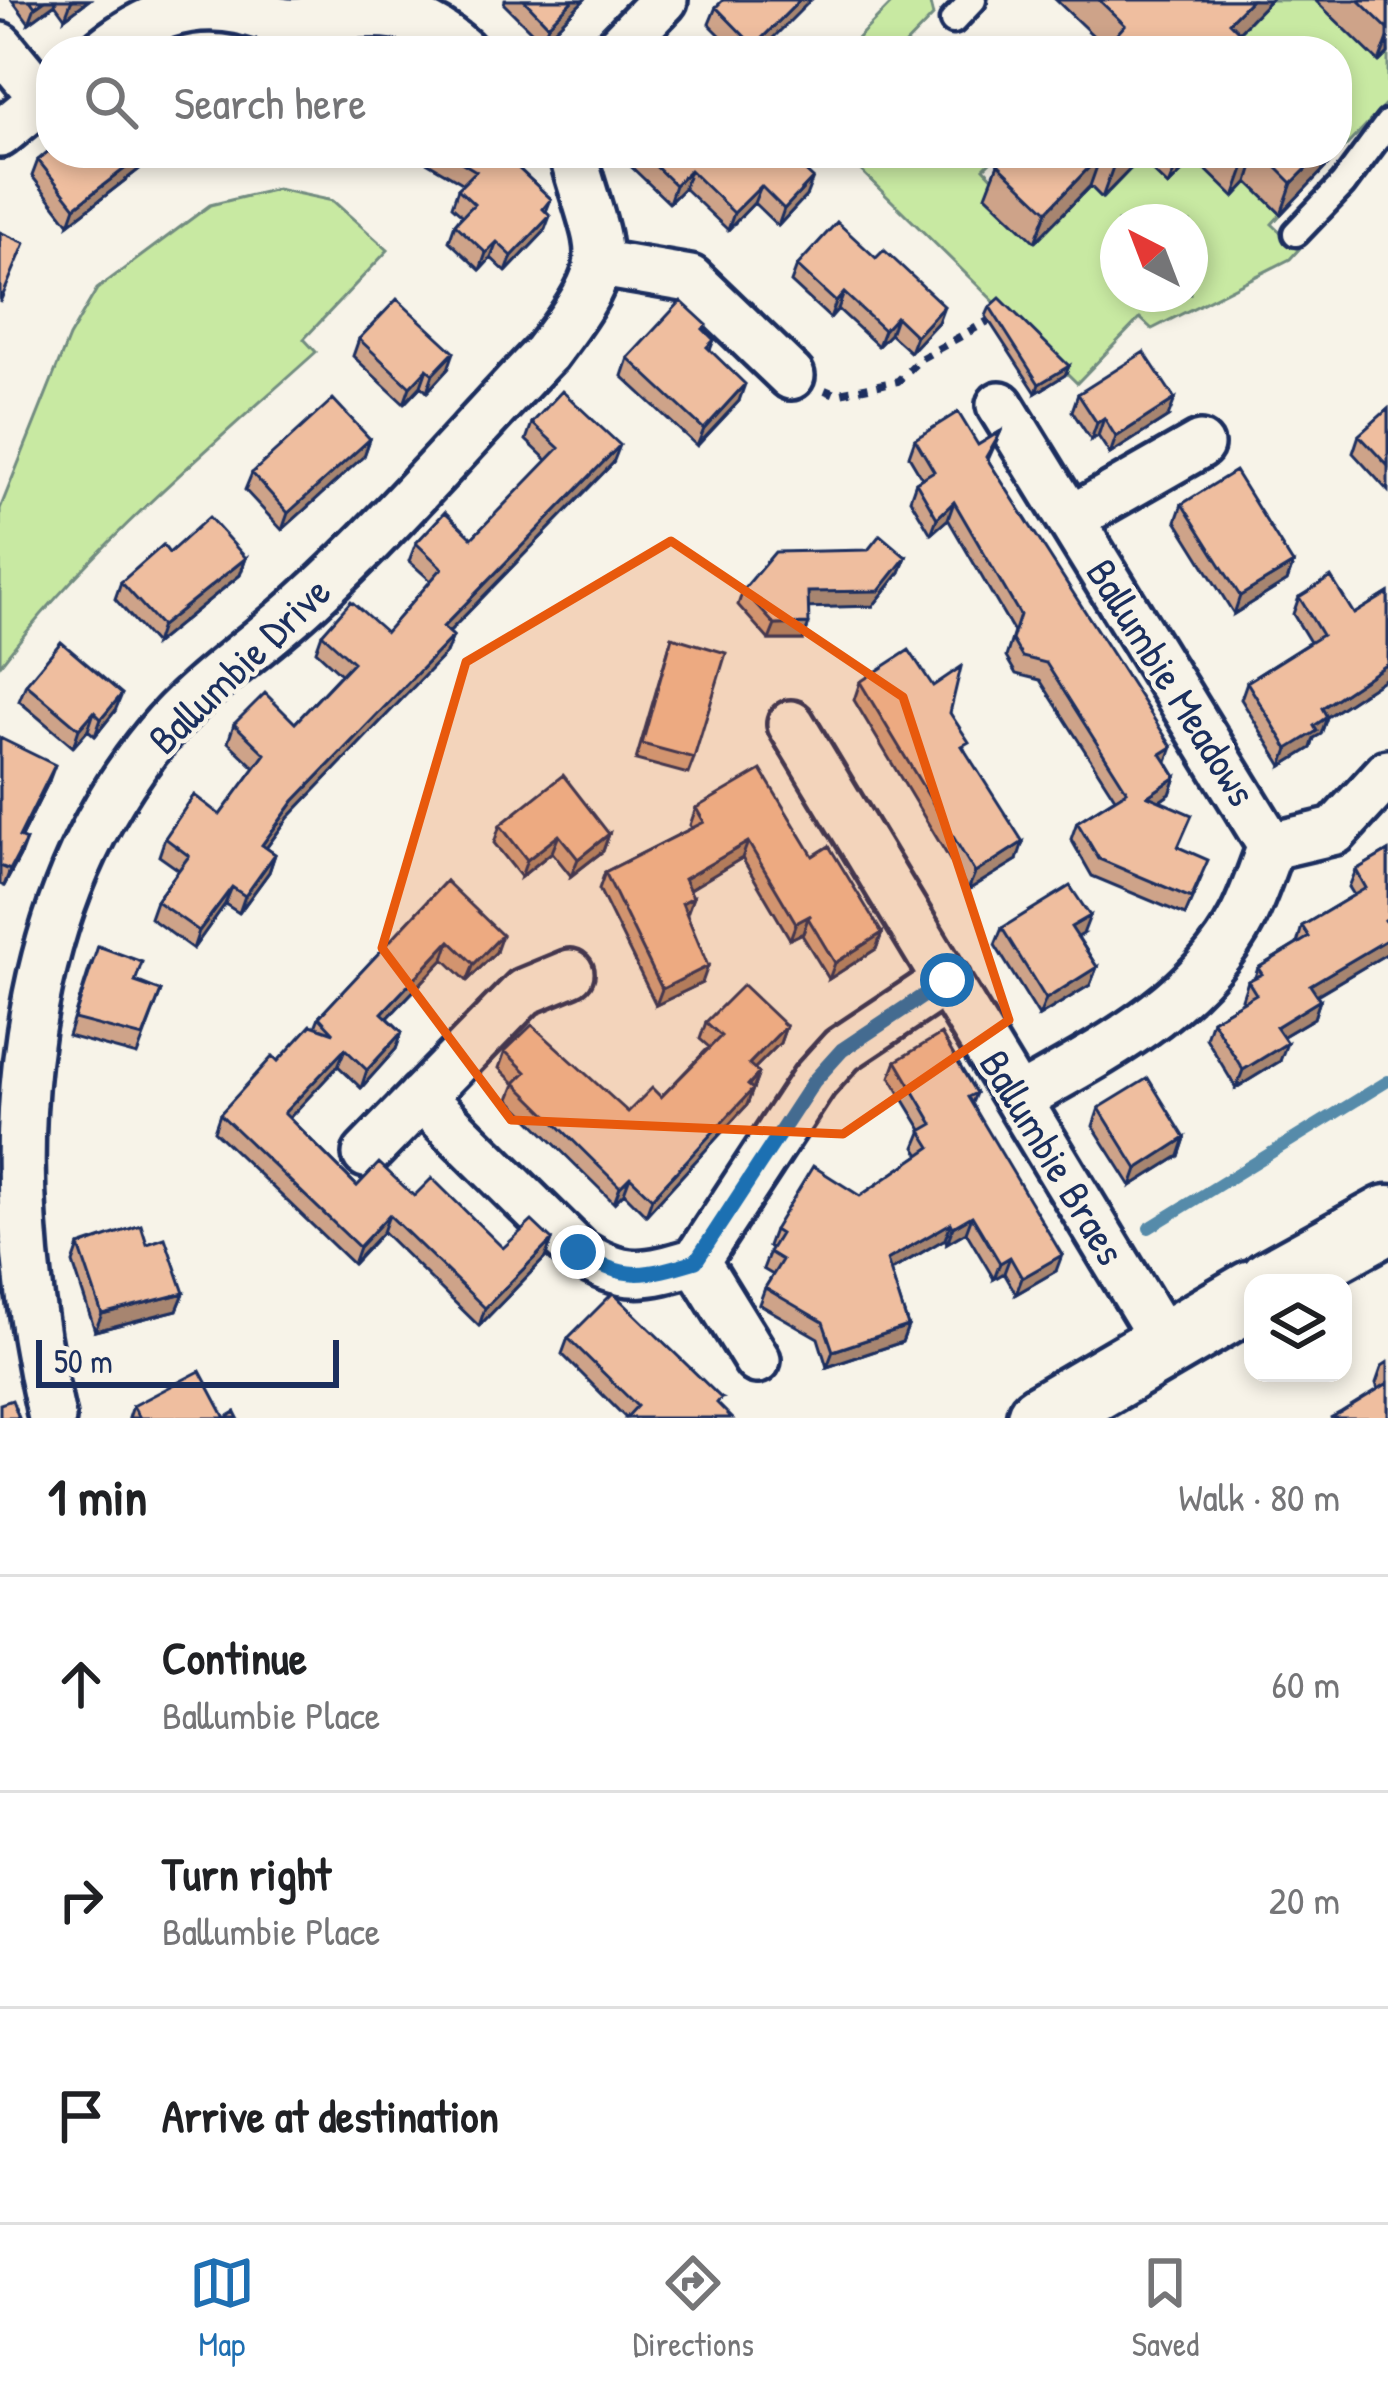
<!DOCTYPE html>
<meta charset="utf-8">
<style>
:root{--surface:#fff;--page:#f6f6f6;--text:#202124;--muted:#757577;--line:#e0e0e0;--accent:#1f6fb2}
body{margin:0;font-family:"Patrick Hand",sans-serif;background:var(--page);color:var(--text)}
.controls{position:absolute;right:36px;bottom:36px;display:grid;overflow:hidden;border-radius:24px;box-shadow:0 6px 18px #0003}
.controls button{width:108px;height:108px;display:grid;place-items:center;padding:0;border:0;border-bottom:3px solid var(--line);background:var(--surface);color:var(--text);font:60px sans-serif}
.compass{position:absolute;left:1100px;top:204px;width:108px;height:108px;border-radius:50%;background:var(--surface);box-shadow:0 6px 18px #0003;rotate:318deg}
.scale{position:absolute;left:36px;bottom:30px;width:303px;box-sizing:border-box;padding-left:12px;border:6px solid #1b2f5e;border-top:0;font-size:33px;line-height:42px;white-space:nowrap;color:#1b2f5e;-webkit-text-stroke:9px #f7f3e8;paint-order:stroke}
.stop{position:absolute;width:36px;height:36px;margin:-27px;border:9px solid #1f6fb2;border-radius:50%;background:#fff}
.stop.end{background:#1f6fb2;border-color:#fff;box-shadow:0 3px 12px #0008}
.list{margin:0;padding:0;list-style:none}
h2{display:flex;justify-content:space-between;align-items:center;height:156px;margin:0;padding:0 48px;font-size:51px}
h2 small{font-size:39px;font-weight:400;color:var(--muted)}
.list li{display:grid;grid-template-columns:78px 1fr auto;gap:36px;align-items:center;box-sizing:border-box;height:216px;padding:0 48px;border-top:3px solid var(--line)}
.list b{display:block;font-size:45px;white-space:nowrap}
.list p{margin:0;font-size:39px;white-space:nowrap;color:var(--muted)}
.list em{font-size:39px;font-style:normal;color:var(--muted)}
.icon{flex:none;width:66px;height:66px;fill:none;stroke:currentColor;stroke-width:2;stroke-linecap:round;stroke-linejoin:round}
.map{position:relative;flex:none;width:1388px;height:1418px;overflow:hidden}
.search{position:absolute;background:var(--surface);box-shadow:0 6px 18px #0003;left:36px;right:36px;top:36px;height:132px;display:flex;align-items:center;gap:30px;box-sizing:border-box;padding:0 42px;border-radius:48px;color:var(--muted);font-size:45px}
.sheet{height:804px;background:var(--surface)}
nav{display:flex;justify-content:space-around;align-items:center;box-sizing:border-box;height:168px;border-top:3px solid var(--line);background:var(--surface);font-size:33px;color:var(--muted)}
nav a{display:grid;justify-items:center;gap:6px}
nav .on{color:var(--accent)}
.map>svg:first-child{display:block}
.green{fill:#c8e9a2;stroke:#728c80;stroke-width:3;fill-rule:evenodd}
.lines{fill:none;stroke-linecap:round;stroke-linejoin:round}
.stream{stroke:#568baa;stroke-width:12}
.lane-casing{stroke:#1b2f5e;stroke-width:33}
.street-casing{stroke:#1b2f5e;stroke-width:54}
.secondary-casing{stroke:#1b2f5e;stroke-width:75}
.path{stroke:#1b2f5e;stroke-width:8;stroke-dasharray:9 9;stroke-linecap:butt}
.lane{stroke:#f7f3e8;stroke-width:24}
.street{stroke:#f7f3e8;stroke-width:45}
.secondary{stroke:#f7f3e8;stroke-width:66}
.wall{fill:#cea389;stroke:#1b2f5e;stroke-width:3}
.shaded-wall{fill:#a7856f;stroke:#1b2f5e;stroke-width:3}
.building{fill:#efbe9f;stroke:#1b2f5e;stroke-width:3}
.route{stroke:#1f6fb2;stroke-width:15}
.marked{fill:#e8590c;fill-opacity:0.2;stroke:#e8590c;stroke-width:9;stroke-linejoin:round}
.labels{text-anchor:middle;stroke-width:9;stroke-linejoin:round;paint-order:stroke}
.street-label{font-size:42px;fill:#1b2f5e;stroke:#f7f3e8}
</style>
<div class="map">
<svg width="1388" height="1418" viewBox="0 0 1388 1418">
<rect width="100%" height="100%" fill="#f7f3e8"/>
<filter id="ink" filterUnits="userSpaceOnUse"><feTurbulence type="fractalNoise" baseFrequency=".00833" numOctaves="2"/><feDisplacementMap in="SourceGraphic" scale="24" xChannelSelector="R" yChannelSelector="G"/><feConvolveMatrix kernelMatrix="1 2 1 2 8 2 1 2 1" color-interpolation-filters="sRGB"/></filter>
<g filter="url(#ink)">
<!-- green -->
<path class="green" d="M895,0H929L933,16L899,51H845Z
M1270,0H1315L1379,61L1388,53V102L1328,165L1315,153H1337V51H1220Z
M843,153H999L984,168L998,183L1090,186L1103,198L1140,159L1168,186L1195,159L1248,182L1281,214L1272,224L1299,249L1290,259L1152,329L1140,318L1077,383ZM1118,222H1190V294H1118Z
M277,189L333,201L388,250L304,339L316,352C206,451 91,547 0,665V509L69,337L97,289L210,205Z"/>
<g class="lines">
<!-- stream -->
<path class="stream" d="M1149,1228L1388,1081"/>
<defs>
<path id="lane" d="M953,21L973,0
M1296,233L1343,184L1388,123"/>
<path id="street" d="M0,46L43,98
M103,51C145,18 187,0 241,11C258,15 279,24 296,22C365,15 407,0 463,51
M615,51L664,0
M0,134L51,92
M601,264L690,279L791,376
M1000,405L1271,846C1262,869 1254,894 1243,916C1198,1004 1101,1052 1020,1098
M1072,518L1200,445
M791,724L1165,1343
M1271,846L1335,831L1388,773
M421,1097L578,1252C624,1282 646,1276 696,1261L814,1081L842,1050L947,980
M366,1154L524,992L570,973
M696,1261L757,1360
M52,1418C0,1189 1,924 158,734C199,684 260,645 307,601C392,524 467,435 546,353C620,256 602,261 572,153"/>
<path id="secondary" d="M1272,1283L1388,1219
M1041,1418L1253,1294"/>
</defs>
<!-- lane casing -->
<use href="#lane" class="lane-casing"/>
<!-- street casing -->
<use href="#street" class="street-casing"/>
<!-- secondary casing -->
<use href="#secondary" class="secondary-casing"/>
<!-- path -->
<path class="path" d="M825,390L835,394L898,381L920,359L997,316"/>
<!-- lane -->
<use href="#lane" class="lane"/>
<!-- street -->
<use href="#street" class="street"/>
<!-- secondary -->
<use href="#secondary" class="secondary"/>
</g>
<!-- wall -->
<path class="wall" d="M12,0H89L65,18L55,4L29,23Z
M505,0H584L542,42L504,4Z
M1056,0H1270L1239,32L1105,47Z
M1315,0H1388V53L1379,62Z
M716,7L760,51H736L709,24Z
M51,153H160L69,224L32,176L38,160Z
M411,153H502L551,199L546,212L544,232L506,272L491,258L480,270L449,241L455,224L462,215L452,206L458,189L464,184Z
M620,153H723L806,196L778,226L754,203L728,230L684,188L669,203L619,155Z
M1008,153H1333L1328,165L1281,214L1248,182L1234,197L1195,159L1168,186L1140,159L1102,198L1090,186L1035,242L986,195L998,164Z
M797,266L938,322L910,352L890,334L878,346L838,309L830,318L791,282Z
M990,307L1069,366L1065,375L1036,393L986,316Z
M704,331L714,340L710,350L739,401L697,446L622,376L628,358Z
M359,339L448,369L427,392L421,386L404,404L353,356Z
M1078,394L1168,417L1110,454L1098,436L1091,440L1072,411Z
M1388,409V491L1353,453L1359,435Z
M532,423L613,463L449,632L453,636L446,653L288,818L266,848L275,854L269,872L239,913L225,904L193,949L150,918L156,901L179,870L159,856L165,838L220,815L255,768L228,742L234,724L295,723L341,674L316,651L322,634L386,632L431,581L409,561L416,543L472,538L548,461L526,440Z
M1001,431L988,460L1176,777L1170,794L1160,801L1179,847L1202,876L1185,915L1092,876L1071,839L1077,822L1115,798L1040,680L1016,674L1006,657L1014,632L948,519L931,534L910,499L916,482L922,478L909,456L915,439L978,445Z
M370,439L364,456L282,530L245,490L252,473Z
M1182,504L1293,564L1287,581L1234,614L1176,521Z
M169,553L246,558L240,575L155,644L115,599L121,582Z
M906,557L900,572L873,606L809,607L803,640H769L738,605L743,590Z
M1388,593V677L1327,717L1321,734L1314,738L1311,748L1282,766L1241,699L1247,682L1310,642L1293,614L1299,597L1354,614Z
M672,637L694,758L688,774L636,760Z
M860,682L950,713L965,751L1017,860L968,890L854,700Z
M26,684L115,711L95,736L88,730L73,747L19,701Z
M0,738L49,781L21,837L20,856L4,886L0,884Z
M696,808L813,856L882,933L876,949L829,979L802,935L803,933L790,939L742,858L689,889L693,897L686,914L702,983L656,1005L599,889L605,872L692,828L690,825Z
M500,825L609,834L603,851L571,876L552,852L521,877L494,843Z
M1388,851V953L1317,995L1320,1000L1314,1018L1282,1037L1280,1061L1236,1088L1206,1038L1212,1020L1244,1001L1242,999L1248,981L1255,977L1258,968L1297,944L1302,926L1354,895L1349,887L1356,870Z
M446,881L496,952L467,981L444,959L388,1018L402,1032L396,1049L361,1088L338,1066L289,1118L357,1186L414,1196L503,1248L552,1240L545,1258L479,1326L383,1232L353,1264L214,1131L220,1114L315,1027L319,1017Z
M1002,928L1083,934L1078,937L1097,967L1090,985L1039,1016L995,945Z
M91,963L161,991L137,1055L68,1036Z
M706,1022L786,1026L780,1043L754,1069L759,1073L747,1105L646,1215L624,1193L614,1203L509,1099L515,1084L499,1068L505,1051L628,1112L661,1097L709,1047L700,1039Z
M896,1061L976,1093L972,1103L1056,1271L1016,1294L1004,1273L994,1279L966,1232L947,1243L945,1239L890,1271L908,1326L902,1342L827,1367L818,1338L759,1304L765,1288L773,1275L763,1269L771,1248L768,1246L774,1230L860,1196L920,1155L915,1147L922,1130L890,1077Z
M1099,1108L1185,1138L1179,1156L1131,1186L1093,1126Z
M79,1246L184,1293L177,1310L95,1331L73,1263Z
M568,1338L721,1398L626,1418L562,1354Z
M1388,1362V1418L1376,1383L1382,1366Z
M133,1406L225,1418H238H129Z"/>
<!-- shaded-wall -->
<path class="shaded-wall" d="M45,0H56L55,4L29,23L35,7Z
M73,0H89L65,18L71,2Z
M573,0H584L542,42L548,25Z
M800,0H811L760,51H753L754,46Z
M1251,0H1270L1220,51L1229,22Z
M1388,38V53L1379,62Z
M145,153H160L69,224L75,207Z
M1127,153H1142L1140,159L1102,198L1113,167Z
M1182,153H1197L1195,159L1168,186Z
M1257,153L1248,182L1234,197L1245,166Z
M1322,153H1333L1328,165L1281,214L1292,183Z
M1101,155L1090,186L1035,242L1047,211Z
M690,170L684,188L669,203L675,185Z
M813,178L806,196L778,226L784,209Z
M761,186L754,203L728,230L734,213Z
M550,216L544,232L506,272L512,256Z
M497,242L491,258L480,270L486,253Z
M844,293L838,309L830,318L836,302Z
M944,306L938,322L910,352L916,336Z
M896,317L890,334L878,346L884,330Z
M454,352L448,369L427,392L433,374Z
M1069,366L1065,375L1036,393L1039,384Z
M427,369L421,386L404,404L410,387Z
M745,384L739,401L697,446L704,429Z
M1175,399L1168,417L1110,454L1116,437Z
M1104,418L1098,436L1091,440L1097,423Z
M370,439L364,456L282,530L288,513Z
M620,445L613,463L437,644L443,627Z
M954,502L948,519L931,534L937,518Z
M906,557L900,572L873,606L803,608L808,592Z
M246,558L240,575L155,644L161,626Z
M1293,564L1287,581L1234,614L1240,596Z
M809,624L803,640H769L775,625Z
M453,636L446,653L288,818L256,862L262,845L294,801Z
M1388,664V677L1321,721L1327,717L1321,734L1314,738L1311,748L1282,766L1288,749L1322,708Z
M122,694L115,711L95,736L101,719Z
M94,712L88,730L73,747L79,729Z
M1172,747L1166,764L1161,754Z
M55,765L49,781L13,853L19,837Z
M1176,777L1170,794L1142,813L1148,796Z
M609,834L603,851L571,876L578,859Z
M559,835L552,852L521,877L527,860Z
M26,840L20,856L4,886L10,870Z
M748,842L742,858L679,896L684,879Z
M1023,842L1017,860L968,890L975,873Z
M275,854L269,872L239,913L245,896Z
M232,887L225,904L193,949L199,931Z
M693,897L687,914L676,919L682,903Z
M811,915L808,918L803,933L790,939L796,923Z
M1090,916L1083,934L1065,945L1071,927Z
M882,933L876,949L829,979L835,963Z
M502,935L496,952L467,981L474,964Z
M1388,939V953L1304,1002L1310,985Z
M450,941L444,959L376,1030L382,1013Z
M708,966L702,983L656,1005L662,989Z
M1097,967L1090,985L1039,1016L1046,999Z
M1320,1000L1314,1018L1270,1044L1276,1027Z
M786,1026L780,1043L743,1080L749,1064Z
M402,1032L396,1049L361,1088L367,1070Z
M1287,1043L1280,1061L1236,1088L1243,1070Z
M345,1049L338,1066L277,1131L284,1113Z
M759,1073L747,1105L646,1215L652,1198Z
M1185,1138L1179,1156L1131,1186L1137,1169Z
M630,1177L624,1193L614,1203L620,1187Z
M389,1215L383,1232L353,1264L359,1247Z
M972,1216L966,1232L947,1243L953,1227Z
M951,1223L945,1239L881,1276L887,1260Z
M552,1240L545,1258L479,1326L485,1308Z
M1062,1255L1056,1271L1016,1294L1022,1278Z
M1010,1257L1004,1273L994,1279L1000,1263Z
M184,1293L177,1310L95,1331L102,1314Z
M908,1326L902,1342L827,1367L833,1351Z"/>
<!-- building -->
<path class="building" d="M30,0H45L35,7Z
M524,0H573L548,25Z
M723,0H800L754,46L716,7Z
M1099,0H1251L1229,22L1258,51H1102L1125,25Z
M1358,0H1388V29Z
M256,39L262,51H232Z
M218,40L223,51H197Z
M379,42L394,51H373Z
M51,149V153H145L75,207L38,160Z
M446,153H502L551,199L543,209L550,216L512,256L497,242L486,253L455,224L474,204L458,189L476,171Z
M642,153H723L726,156L730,153H786L813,178L784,209L761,186L734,213L690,170L675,185Z
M1008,153H1127L1113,167L1101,155L1047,211L998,164Z
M1232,153H1257L1245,166Z
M1262,153H1322L1292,183Z
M837,222L876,258L884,250L944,306L916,336L896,317L884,330L844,293L836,302L797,266Z
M0,232L25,243L0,302Z
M1000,298L1069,366L1039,384L990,307Z
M397,299L454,352L433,374L427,369L410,387L359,339Z
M681,301L707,325L703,329L714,340L707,347L745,384L704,429L628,358Z
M1144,352L1175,399L1116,437L1104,418L1097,423L1078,394Z
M562,391L620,445L443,627L453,636L294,801L262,845L275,854L245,896L232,887L199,931L156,901L189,856L165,838L194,795L220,815L265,754L234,724L265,693L295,723L353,662L322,634L351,601L386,632L442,568L416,543L445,512L472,538L559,448L532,423Z
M333,399L370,439L288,513L252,473Z
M1388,409V466L1359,435Z
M958,412L978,445L1001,431L986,457L1172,747L1161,754L1176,777L1148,796L1192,815L1178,847L1208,860L1191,898L1099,859L1077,822L1127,791L1046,663L1022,657L1012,640L1020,615L954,502L937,518L916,482L934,471L915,439Z
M1235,471L1293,564L1240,596L1182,504Z
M209,517L246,558L161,626L121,582L163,545L169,553Z
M880,535L906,557L879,591L808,592L809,624L775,625L743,590L775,552L868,550Z
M1331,577L1354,614L1388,593V664L1322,708L1327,717L1314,726L1317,731L1288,749L1247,682L1322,635L1299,597Z
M672,637L726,653L694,758L642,744Z
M61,642L122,694L101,719L94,712L79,729L26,684Z
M909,650L933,686L961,667L950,713L969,742L962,746L1023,842L975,873L860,682Z
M0,738L55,765L19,837L26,840L10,870L0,866Z
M761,770L813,856L829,846L882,933L835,963L808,918L811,915L796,923L748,842L684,879L693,897L682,903L708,966L662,989L605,872L704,822L696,808Z
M563,775L609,834L578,859L559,835L527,860L500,825Z
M1388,851V918L1385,920L1388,925V939L1310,985L1320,1000L1276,1027L1287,1043L1243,1070L1212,1020L1256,994L1248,981L1262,974L1258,968L1309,937L1302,926L1366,888L1356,870Z
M446,881L502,935L474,964L450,941L382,1013L402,1032L367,1070L345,1049L284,1113L357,1186L379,1163L414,1196L432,1178L503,1248L532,1221L552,1240L485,1308L389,1215L359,1247L220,1114L273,1056L278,1061L311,1025L334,1033L319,1017Z
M1070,886L1090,916L1071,927L1097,967L1046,999L1002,928Z
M98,946L142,962L135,982L161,991L143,1037L74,1019Z
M743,985L786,1026L749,1064L759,1073L748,1085L753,1089L652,1198L630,1177L620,1187L515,1083L526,1072L505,1051L532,1025L628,1112L652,1088L661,1097L721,1036L706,1022Z
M941,1034L976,1093L968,1097L1062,1255L1022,1278L1010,1257L1000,1263L972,1216L953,1227L951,1223L887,1260L908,1326L833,1351L823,1322L765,1288L782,1260L769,1252L780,1234L774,1230L813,1166L860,1196L931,1147L921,1131L933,1124L896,1061Z
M1148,1078L1185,1138L1137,1169L1099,1108Z
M141,1225L147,1244L165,1238L184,1293L102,1314L79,1246Z
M613,1293L721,1398L717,1403L732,1418H626L637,1406L568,1338Z
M200,1371L225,1418L235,1412L238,1418H140L133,1406Z
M1388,1383V1418H1330L1341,1412Z
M12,1400L19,1418H0V1404Z"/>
</g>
<g class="lines" filter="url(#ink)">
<!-- route -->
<path class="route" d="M578,1252C624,1282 646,1276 696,1261L814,1081L842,1050L947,980"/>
</g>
<!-- marked area -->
<path class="marked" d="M671,541L903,697L1009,1020L843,1134L511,1120L382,948L466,662Z"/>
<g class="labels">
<!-- street labels -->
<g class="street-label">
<text transform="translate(239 665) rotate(-44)" y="15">Ballumbie Drive</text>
<text transform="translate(1172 682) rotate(58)" y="15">Ballumbie Meadows</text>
<text transform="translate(1053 1157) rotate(59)" y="15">Ballumbie Braes</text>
</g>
</g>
</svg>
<div class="controls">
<button><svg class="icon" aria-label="layers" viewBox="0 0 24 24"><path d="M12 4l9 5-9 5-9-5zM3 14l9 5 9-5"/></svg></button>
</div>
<svg class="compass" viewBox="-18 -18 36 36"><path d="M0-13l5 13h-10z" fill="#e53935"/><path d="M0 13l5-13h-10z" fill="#757577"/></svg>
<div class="scale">50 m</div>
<div class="stop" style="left:947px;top:980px"></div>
<div class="stop end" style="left:578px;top:1252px"></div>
<div class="search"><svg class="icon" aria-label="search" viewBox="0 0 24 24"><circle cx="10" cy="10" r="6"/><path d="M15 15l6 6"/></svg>Search here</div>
</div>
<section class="sheet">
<h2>1 min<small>Walk · 80 m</small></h2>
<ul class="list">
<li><svg class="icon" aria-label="ahead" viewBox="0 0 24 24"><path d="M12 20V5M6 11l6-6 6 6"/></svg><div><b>Continue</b><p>Ballumbie Place</p></div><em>60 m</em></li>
<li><svg class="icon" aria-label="right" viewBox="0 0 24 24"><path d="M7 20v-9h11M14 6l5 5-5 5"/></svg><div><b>Turn right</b><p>Ballumbie Place</p></div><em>20 m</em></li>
<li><svg class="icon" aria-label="arrive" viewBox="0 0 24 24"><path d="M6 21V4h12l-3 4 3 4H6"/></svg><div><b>Arrive at destination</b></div></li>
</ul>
</section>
<nav>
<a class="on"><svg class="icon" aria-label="map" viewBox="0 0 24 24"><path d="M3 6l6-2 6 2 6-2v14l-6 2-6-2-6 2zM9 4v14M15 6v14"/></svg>Map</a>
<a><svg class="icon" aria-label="directions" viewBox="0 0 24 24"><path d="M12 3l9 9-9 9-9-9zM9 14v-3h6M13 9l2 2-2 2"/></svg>Directions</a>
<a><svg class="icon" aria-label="saved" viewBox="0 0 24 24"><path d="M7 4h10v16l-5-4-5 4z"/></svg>Saved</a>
</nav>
